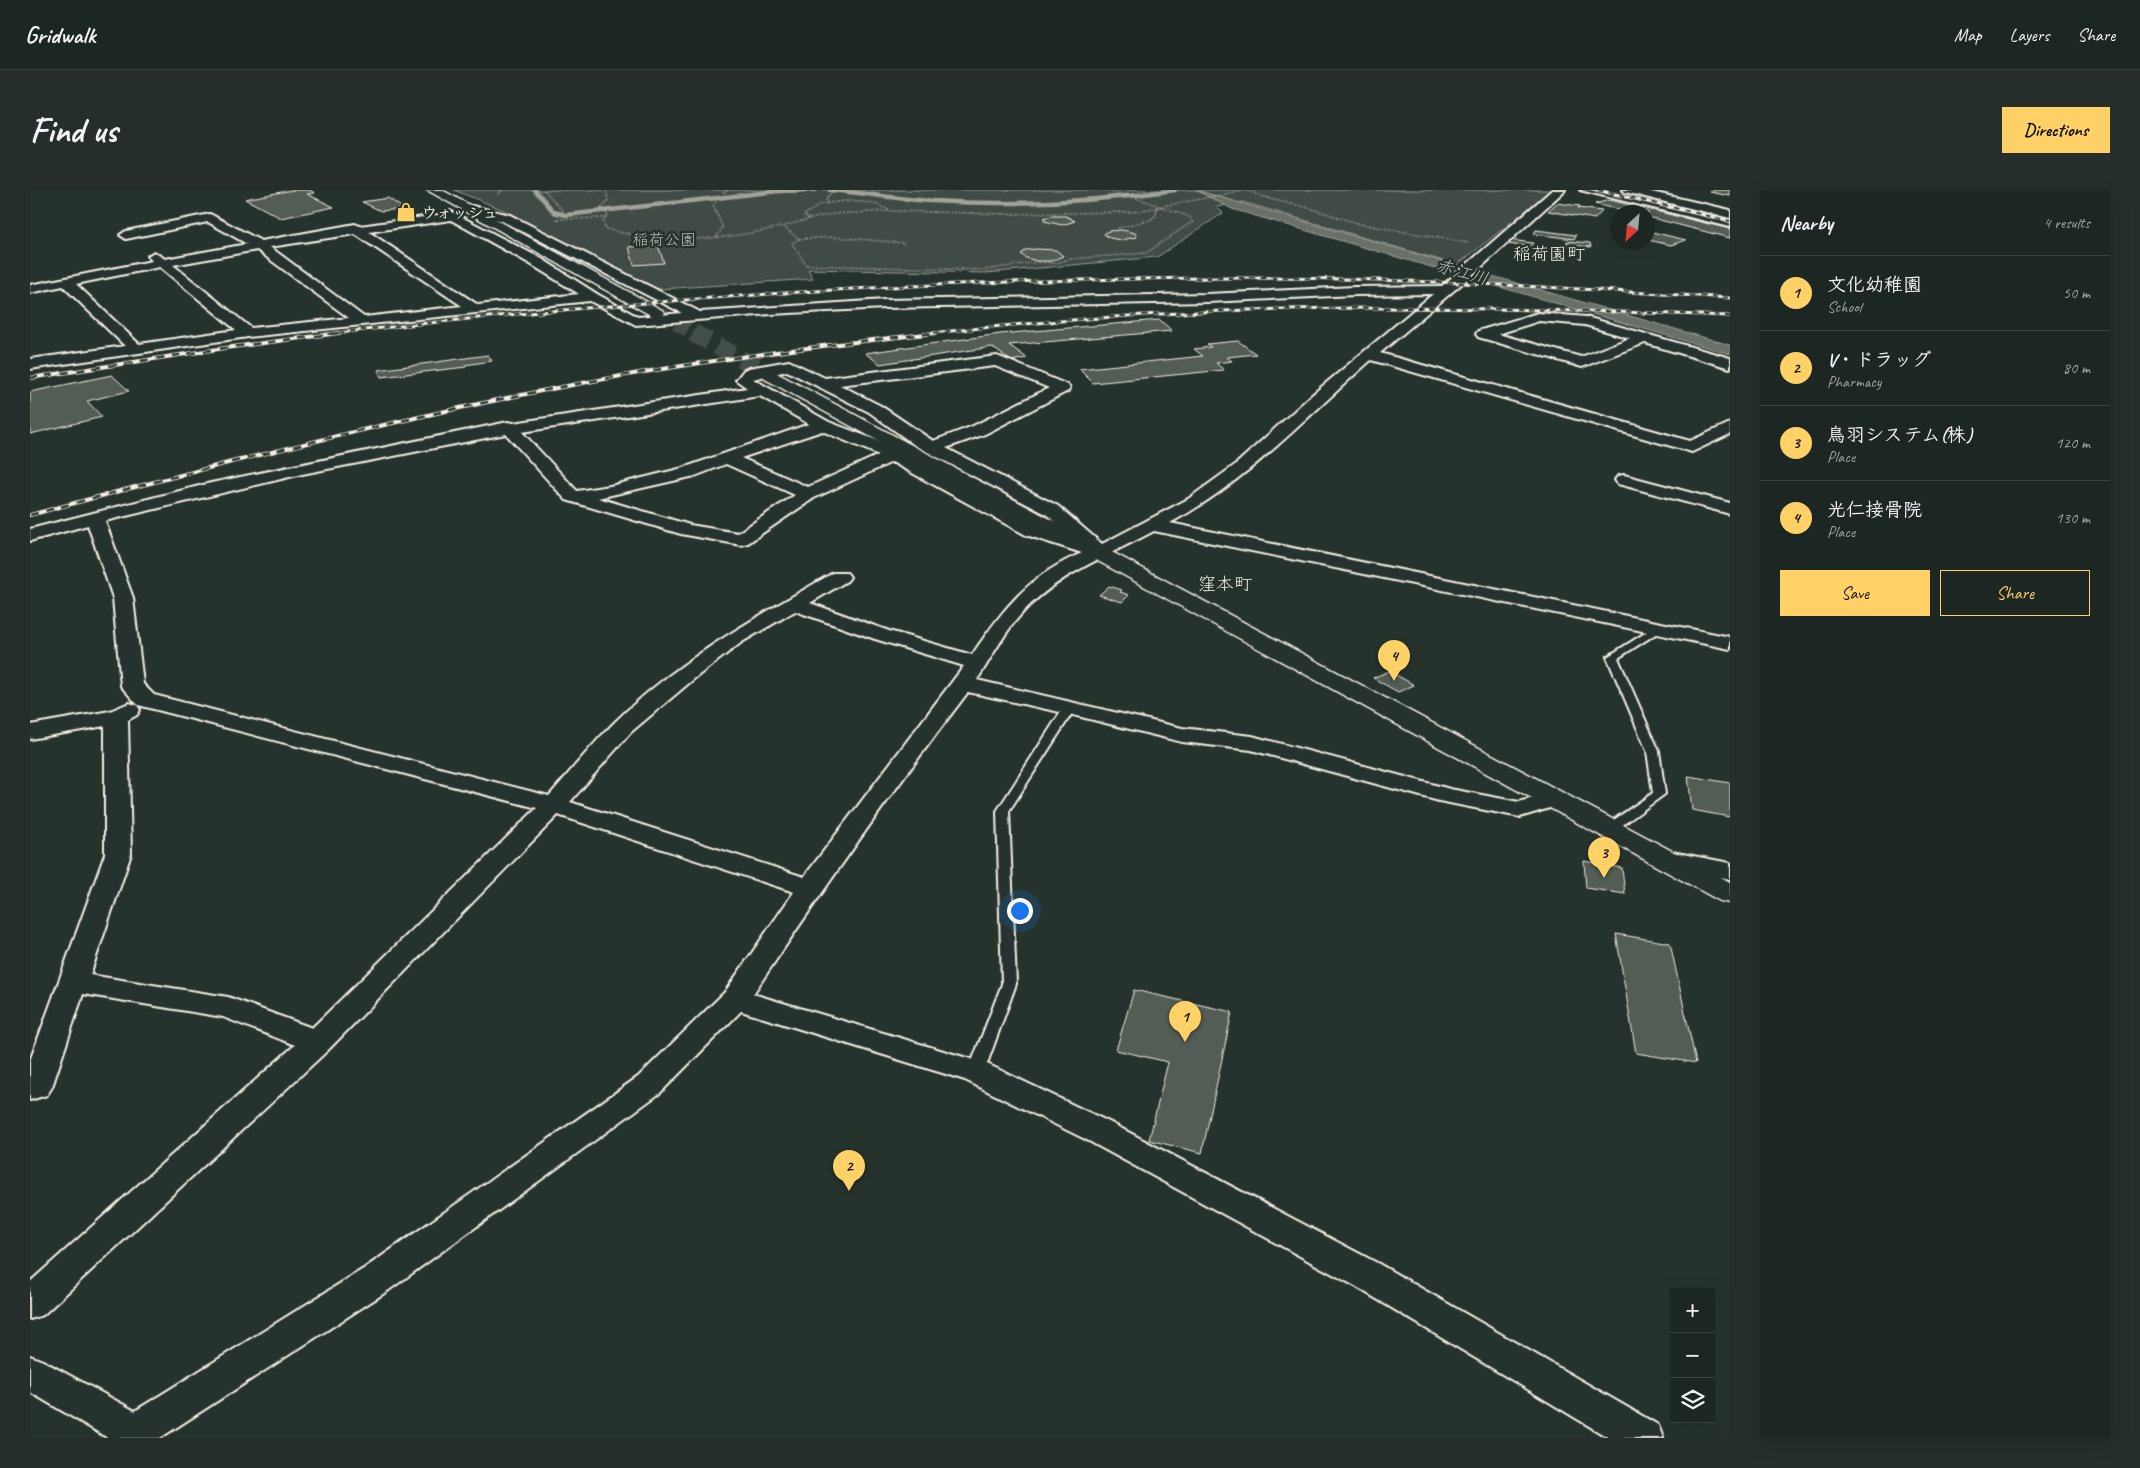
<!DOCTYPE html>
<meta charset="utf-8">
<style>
:root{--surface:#1c2622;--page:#252e2a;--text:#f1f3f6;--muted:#a0a5a5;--line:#3a4340;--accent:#ffd166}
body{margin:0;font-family:Caveat,"Klee One",sans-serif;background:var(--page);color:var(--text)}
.controls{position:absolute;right:15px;bottom:15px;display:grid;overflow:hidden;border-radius:0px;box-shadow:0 5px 20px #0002}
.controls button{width:45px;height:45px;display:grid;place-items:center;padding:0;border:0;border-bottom:1px solid var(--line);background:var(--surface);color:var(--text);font:25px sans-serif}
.compass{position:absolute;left:1580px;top:15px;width:45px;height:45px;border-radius:50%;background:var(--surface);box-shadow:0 5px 20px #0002;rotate:206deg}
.you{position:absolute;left:989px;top:720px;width:18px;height:18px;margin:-12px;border:4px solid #fff;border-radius:50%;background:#1a73e8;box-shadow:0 0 0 8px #1a73e833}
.badge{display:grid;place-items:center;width:32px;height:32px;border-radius:50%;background:var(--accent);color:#111;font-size:16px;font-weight:700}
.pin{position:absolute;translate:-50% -41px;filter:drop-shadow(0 1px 2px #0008)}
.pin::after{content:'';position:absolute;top:26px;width:18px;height:15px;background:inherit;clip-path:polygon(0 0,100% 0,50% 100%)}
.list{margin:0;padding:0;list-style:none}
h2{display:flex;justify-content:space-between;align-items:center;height:65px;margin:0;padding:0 20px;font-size:21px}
h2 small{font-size:16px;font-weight:400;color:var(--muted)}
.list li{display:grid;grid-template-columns:32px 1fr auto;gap:15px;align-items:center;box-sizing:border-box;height:75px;padding:0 20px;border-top:1px solid var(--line)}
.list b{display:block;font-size:19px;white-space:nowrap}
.list p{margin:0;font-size:16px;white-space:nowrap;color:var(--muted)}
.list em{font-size:16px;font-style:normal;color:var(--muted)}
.actions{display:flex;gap:10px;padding:15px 20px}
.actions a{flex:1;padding:11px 0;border:1px solid var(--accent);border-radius:0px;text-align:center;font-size:18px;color:var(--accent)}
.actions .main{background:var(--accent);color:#111}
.icon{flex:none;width:28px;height:28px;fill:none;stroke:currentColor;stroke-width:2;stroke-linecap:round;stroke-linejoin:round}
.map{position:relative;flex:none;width:1700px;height:1248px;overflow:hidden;border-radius:0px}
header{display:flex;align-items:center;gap:30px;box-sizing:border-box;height:70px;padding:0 25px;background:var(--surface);border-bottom:1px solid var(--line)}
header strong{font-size:24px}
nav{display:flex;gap:28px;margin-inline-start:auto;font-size:18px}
.intro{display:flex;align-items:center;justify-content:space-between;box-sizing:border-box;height:120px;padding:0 30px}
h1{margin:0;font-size:35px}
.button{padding:12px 22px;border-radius:0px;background:var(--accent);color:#111;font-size:18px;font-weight:700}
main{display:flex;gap:30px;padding:0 30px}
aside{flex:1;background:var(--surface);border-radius:0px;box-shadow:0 5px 20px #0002}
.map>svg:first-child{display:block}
.green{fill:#414b45;stroke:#9a9e96}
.water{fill:#676f68;stroke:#9fa39b}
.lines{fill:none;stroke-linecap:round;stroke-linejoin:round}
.stream{stroke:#9fa39b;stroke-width:4.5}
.building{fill:#525c55;stroke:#f4f1e8}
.tertiary-tunnel-far1{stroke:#455049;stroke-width:14;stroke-dasharray:14 7;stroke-linecap:butt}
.tertiary-tunnel{stroke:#455049;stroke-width:18;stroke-dasharray:18 9;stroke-linecap:butt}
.service-casing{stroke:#f4f1e8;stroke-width:4}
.minor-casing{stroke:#f4f1e8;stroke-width:4}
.tertiary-casing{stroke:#f4f1e8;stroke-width:3}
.path{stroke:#f4f1e8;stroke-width:2;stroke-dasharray:0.5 2;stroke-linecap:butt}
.service{fill:#26332d;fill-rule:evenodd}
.minor{fill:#26332d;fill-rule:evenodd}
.tertiary{fill:#26332d;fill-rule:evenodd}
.rail-far1-casing{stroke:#f4f1e8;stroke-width:3}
.rail-casing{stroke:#f4f1e8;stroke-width:4}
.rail-far1{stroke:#26332d;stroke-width:2;stroke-dasharray:5.5;stroke-linecap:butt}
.rail{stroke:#26332d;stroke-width:2.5;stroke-dasharray:8;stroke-linecap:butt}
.labels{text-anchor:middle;stroke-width:5;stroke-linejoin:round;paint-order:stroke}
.far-poi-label{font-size:16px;font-weight:bold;fill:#f4f1e8;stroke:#26332d;text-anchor:start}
.far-park-label{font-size:16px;fill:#bebfb7;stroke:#26332d}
.far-neighbourhood-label{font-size:18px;fill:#f4f1e8;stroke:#26332d}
.far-water-label{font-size:18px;font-style:italic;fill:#bcbdb5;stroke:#26332d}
</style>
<header>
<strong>Gridwalk</strong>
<nav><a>Map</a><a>Layers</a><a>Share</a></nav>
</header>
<div class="intro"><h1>Find us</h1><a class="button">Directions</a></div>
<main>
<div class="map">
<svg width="1700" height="1248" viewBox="0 0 1700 1248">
<rect width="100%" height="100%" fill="#26332d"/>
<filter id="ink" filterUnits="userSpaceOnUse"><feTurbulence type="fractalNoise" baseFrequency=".02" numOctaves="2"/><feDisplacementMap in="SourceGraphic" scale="10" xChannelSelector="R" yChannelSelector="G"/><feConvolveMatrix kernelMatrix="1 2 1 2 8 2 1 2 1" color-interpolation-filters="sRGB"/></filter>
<g filter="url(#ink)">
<!-- green -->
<path class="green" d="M424,0H1522L1427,75L1213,12L1187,17L1193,23L1127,67L957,83L778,79L783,89L630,99L622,98L471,19Z"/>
<!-- water -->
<path class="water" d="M1166,0L1700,155V164L1202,19Z"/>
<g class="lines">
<!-- stream -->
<path class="stream" d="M505,0L524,22L536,25L749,1L785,0
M800,0C834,3 868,9 902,11C984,16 1064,12 1145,0"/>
</g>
<!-- building -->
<path class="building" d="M262,0H279L285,3L277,4L304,17L251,28L215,9Z
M1685,0H1700V6L1680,2Z
M358,8L374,19L351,21L332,12Z
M1579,10L1700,39V48L1618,27V22H1598L1565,14Z
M1527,13L1550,16L1548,18L1572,21L1565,29L1518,21Z
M1021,26H1036L1045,31L1032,35L1014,31V28Z
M1092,40L1105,43L1107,47L1091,50L1080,48L1074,44L1078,41Z
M1506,40L1546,45L1544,49L1504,44Z
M1618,41L1656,50L1641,55L1618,50Z
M1480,50L1503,53L1500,57L1477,54Z
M1537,51L1560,53L1561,57L1537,55Z
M628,55L634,73L604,75L599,57Z
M1007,59L1026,60L1033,66L1021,71H1007L996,68L991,64L996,60Z
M1130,130L1142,141L979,155L997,168L981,171L962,157L850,174L835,163L970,144Z
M1208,151L1226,164L1197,167L1202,171L1186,173L1194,180L1063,193L1049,179L1173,166L1164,159L1181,157L1177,154Z
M458,165L462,171L435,175L436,177L351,187L348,180Z
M82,185L99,201L57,211L72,227L0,244V202Z
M1079,396L1092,400L1090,402L1099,405L1092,412L1069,405Z
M1359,481L1384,495L1368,502L1343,488Z
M1658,586L1700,593V627L1662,620Z
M1554,671L1592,678L1595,704L1556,698Z
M1586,744L1640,753L1666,873L1606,863Z
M1104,800L1202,822L1172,963L1119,950L1138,872L1086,860Z"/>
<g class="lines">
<!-- tertiary-tunnel-far1 -->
<path class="tertiary-tunnel-far1" d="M627,123L666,144"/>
<!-- tertiary-tunnel -->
<path class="tertiary-tunnel" d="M663,143L741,185"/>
<defs>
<path id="service" d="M1550,0H1560L1700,33V37Z
M1628,435L1632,436V440L1588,468L1629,561L1635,604L1583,642L1579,643L1573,639L1575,636L1623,603L1617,561L1577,467Z
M1040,514L1046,517L979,621L986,794L954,882L951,886L946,888L941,886L938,882L972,794L967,621L1034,517Z"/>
<path id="minor" d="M1522,0H1535L1448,80L1350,163L1660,251L1700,233V244L1662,262L1341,170C1276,227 1217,292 1140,333L1700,447V459L1124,341C1076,367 1022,386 987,429C971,448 960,470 947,490L1152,538L1222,546L1420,599L1489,612L1524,602L1533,604L1536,609L1533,614L1490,627L1409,611L1221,560L1152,552L1039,524L938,502C863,600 792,701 723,804L957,874L1079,932L1349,1074L1628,1235L1633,1248H1579L1325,1096L1057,950L935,890L711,821L630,903L359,1100L130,1248H78L0,1202V1166L13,1171L105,1221L335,1078L608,887L695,802L764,702L528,625L298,860L13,1125L0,1129V1092L265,855L193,827L53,804L22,897L17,905L0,910V871L75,664V536L0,549V535L80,521L99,513L107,515L110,520L107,525L98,530L101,664L60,785L198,807L282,838L507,618L108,515L91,496L83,408L58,335L0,351V339L181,293L478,232L483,233L717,198L706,190L714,180L719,178L759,171L795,188L967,166L1038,195L1040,198L1038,201L955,244L916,258L1028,316L1072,354L1158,309L1205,275L1283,204L1403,104L1325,105L1177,112L855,118L741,124L606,135L560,111L218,147L0,179V169L95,156L33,96L0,103V95L122,71L118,66L124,62L135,69L217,54L178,32L96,49L90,45L96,41L180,24L231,51L325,34L330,36L415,24L420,21L512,69L567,104L608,127L652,123L472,31L438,22L436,20L442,16L480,25L670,122L855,110L1177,104L1325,97L1412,96ZM421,30L502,75L549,104L448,115L339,42ZM325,44L432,116L334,127L240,57ZM227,60L319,128L221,138L143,75ZM130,77L206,140L109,154L46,94ZM965,176L1019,198L943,236L903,251L851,216L810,195ZM757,181L839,222L886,256L1016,324L1042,347L1010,337L990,327L854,253L799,232L723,189ZM730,206L779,234L653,278L580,296L547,301L492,242ZM792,241L849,265L778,297L711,268ZM476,244L536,310L651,344L711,355L718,353L784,308L862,272L996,345L1052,363C999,385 973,419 942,465L859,441L780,413L817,391L820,387L817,383H803C727,427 648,470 584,533C561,556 540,582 519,606L124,505L113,494L103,408L75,331L272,284ZM696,274L765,305L708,343L660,335L568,308L665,286ZM765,421L845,449L934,476L774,687L540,612L601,542L665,488L712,452Z
M1593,0H1613L1700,20V28L1595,2Z
M1508,123L1556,127L1700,168V178L1615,153L1552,177L1448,147L1446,144L1448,141ZM1509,131L1555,135L1600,148L1551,167L1468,144Z
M1594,285L1700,313V324L1588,294L1585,290L1588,286Z
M1637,661L1700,673V689L1628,675L1624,669L1628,663Z"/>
<path id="tertiary" d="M397,0H412L632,120L635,123L632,126H622Z
M741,180L1700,692V713L1690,711L735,189L733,185L735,181Z"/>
</defs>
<!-- service casing -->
<use href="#service" class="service-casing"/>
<!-- minor casing -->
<use href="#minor" class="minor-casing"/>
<!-- tertiary casing -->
<use href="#tertiary" class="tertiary-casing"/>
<!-- path -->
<path class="path" d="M514,0L533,21
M576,0L578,11L572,18L578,25L573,32L576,39C645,57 712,49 779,29L774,25L791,14L816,11L843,13L861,21L976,24L1102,22L1217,0
M1216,0L1240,9L1279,18L1330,34L1438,53
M693,3L699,0
M468,5L472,0
M686,11L683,16L693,37L686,48
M797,13L796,9L803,0
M526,29L575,28
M779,29L804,24L860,21
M754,37L769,49L762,53L776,75L955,80L1006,72L1026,73L1040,69L1116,63L1162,32L1160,27L1101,6L1075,0
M1088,38L1120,30L1126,25L1127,17
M769,49L805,47L874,53"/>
<!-- service -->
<use href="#service" class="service"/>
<!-- minor -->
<use href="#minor" class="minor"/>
<!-- tertiary -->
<use href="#tertiary" class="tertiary"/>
<defs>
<path id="rail-far1" d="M1568,0L1700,31
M298,144C602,109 908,88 1214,88C1376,88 1538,98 1700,108
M893,144C1014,131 1136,121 1257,119C1405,116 1553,120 1700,126"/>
<path id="rail" d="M0,188L195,158L309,143
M0,325C179,277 359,230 542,195C662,172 783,156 905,143"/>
</defs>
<!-- rail-far1 casing -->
<use href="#rail-far1" class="rail-far1-casing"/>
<!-- rail casing -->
<use href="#rail" class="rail-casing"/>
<!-- rail-far1 -->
<use href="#rail-far1" class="rail-far1"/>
<!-- rail -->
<use href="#rail" class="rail"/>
</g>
</g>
<!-- icons -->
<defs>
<symbol id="shop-bare" viewBox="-9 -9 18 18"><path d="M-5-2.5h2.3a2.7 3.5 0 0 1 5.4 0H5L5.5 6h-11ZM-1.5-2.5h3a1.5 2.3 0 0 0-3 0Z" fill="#ffd166" stroke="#26332d" stroke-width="2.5" paint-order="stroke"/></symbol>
</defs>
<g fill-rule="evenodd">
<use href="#shop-bare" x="362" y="8" width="28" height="28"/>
</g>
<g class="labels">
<!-- far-poi labels -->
<g class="far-poi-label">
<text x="391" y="28">ウォッシュ</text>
</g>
<!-- far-park labels -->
<g class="far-park-label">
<text x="634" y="55">稲荷公園</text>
</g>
<!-- far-neighbourhood labels -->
<g class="far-neighbourhood-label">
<text x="1519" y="70">稲荷園町</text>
<text x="1195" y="400">窪本町</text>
</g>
<!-- far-water labels -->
<g class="far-water-label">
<text transform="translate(1432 82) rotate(16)" y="6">赤江川</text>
</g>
</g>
</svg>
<div class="controls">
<button>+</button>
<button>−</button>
<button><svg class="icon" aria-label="layers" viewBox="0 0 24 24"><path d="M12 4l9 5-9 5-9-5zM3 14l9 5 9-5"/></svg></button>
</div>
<svg class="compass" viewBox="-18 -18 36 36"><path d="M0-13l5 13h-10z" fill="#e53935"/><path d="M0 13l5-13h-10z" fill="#a0a5a5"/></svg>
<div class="you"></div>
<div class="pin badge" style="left:1155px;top:852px">1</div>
<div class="pin badge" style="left:819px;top:1001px">2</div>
<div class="pin badge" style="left:1574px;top:688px">3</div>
<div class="pin badge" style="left:1364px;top:491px">4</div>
</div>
<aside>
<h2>Nearby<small>4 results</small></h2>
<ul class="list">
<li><span class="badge">1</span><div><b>文化幼稚園</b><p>School</p></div><em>50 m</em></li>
<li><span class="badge">2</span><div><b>V・ドラッグ</b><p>Pharmacy</p></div><em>80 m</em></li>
<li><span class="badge">3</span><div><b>鳥羽システム(株)</b><p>Place</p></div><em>120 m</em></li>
<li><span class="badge">4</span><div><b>光仁接骨院</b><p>Place</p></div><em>130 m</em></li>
</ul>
<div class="actions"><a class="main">Save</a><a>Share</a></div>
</aside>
</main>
